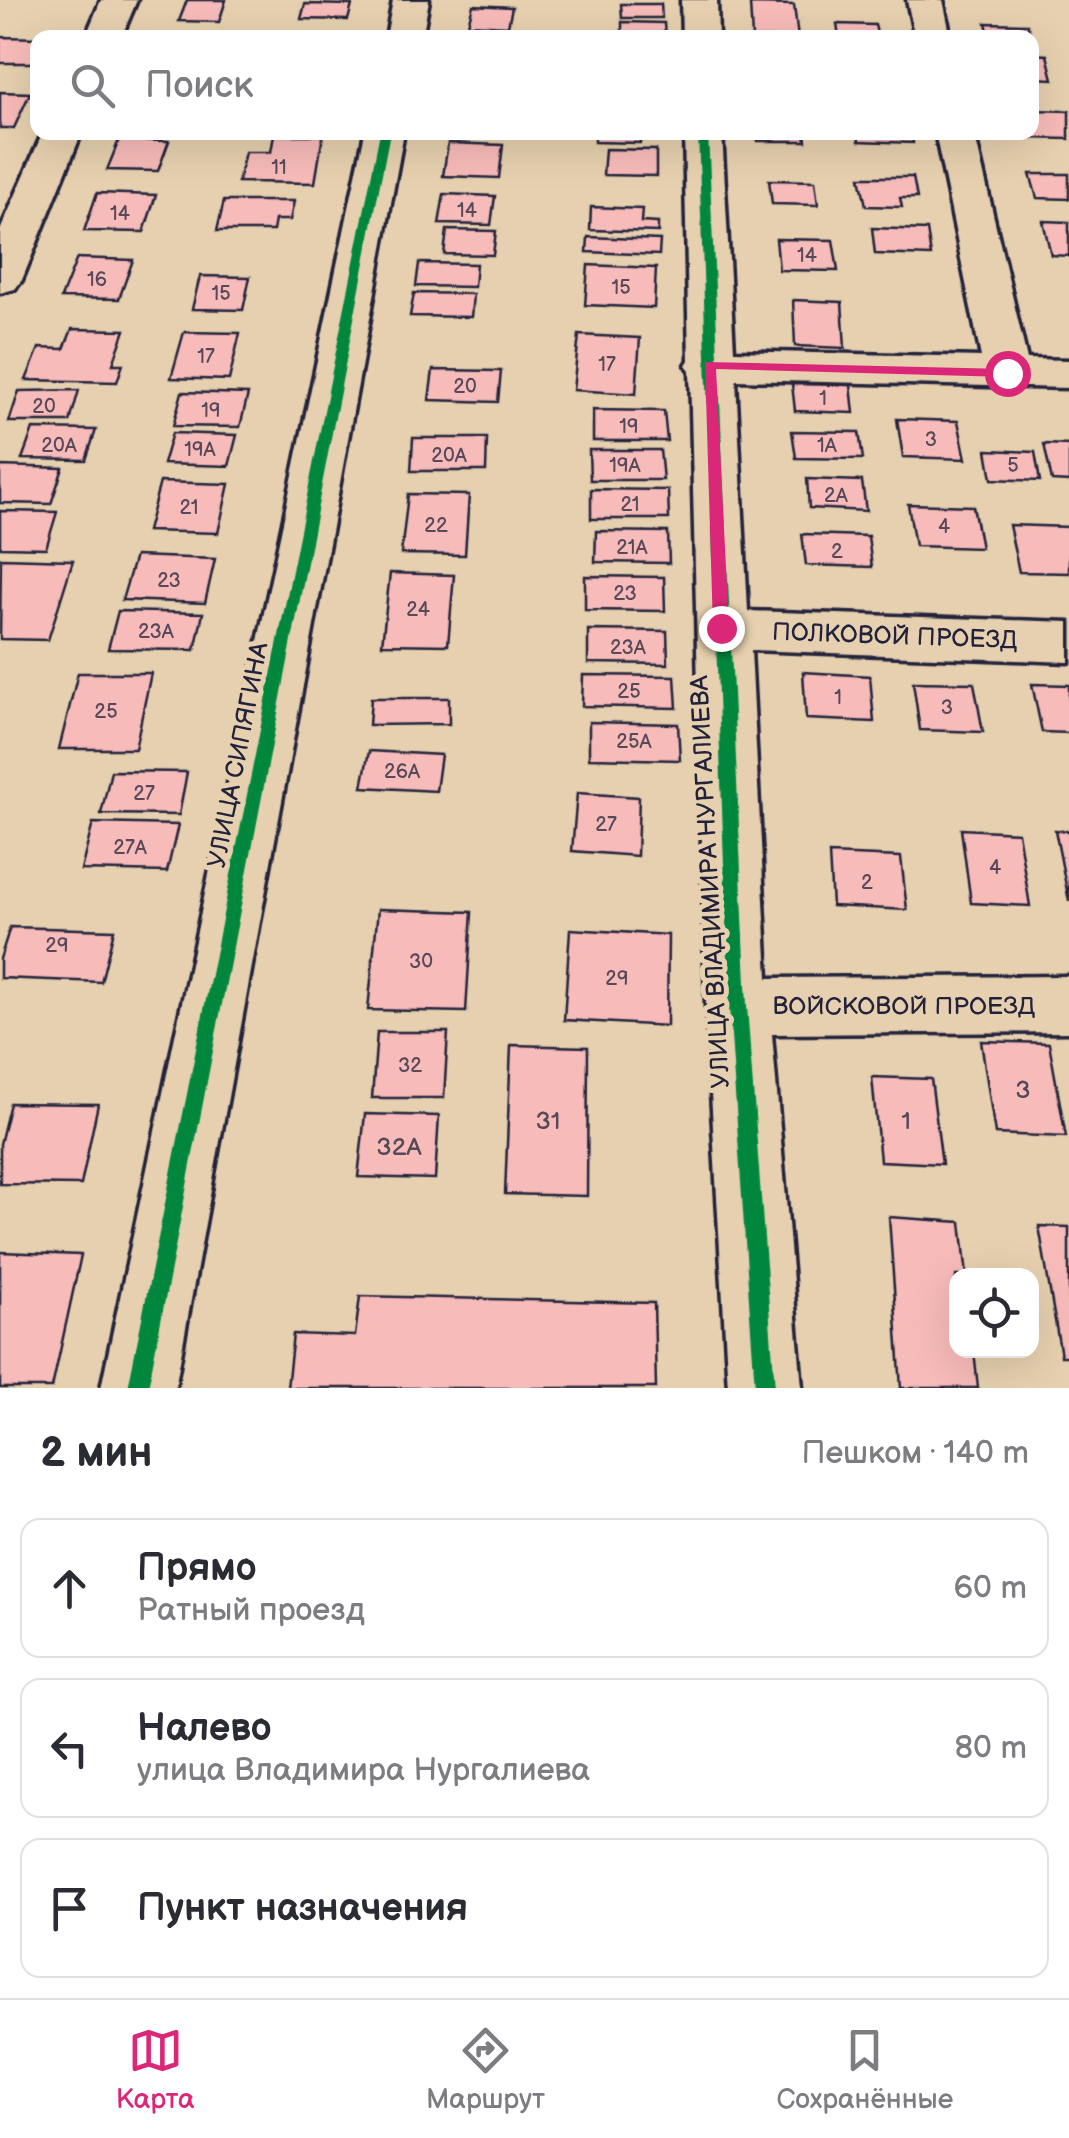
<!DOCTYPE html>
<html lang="ru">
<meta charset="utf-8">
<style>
:root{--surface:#fff;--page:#f7f7f7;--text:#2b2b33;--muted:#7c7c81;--line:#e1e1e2;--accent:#db2777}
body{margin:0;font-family:"Balsamiq Sans",sans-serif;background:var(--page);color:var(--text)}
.controls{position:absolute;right:30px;bottom:30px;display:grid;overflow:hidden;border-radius:20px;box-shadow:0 10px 40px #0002}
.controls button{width:90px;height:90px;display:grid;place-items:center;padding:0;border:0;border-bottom:2px solid var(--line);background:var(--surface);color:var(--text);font:50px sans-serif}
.stop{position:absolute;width:30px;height:30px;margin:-22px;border:8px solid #db2777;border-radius:50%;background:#fff}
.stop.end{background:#db2777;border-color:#fff;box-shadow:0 2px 10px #0008}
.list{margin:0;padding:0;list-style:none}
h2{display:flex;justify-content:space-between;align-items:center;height:130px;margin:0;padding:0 40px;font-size:42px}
h2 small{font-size:32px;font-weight:400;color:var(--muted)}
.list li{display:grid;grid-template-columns:65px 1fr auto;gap:30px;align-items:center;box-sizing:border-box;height:140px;margin:0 20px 20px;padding:0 20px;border:2px solid var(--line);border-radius:20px}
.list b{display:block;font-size:38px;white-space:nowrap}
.list p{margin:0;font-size:32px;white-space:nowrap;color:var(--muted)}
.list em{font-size:32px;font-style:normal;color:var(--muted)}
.icon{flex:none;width:55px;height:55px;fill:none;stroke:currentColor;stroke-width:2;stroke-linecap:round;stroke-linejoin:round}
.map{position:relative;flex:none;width:1069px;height:1388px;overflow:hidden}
.search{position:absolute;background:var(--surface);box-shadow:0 10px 40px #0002;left:30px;right:30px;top:30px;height:110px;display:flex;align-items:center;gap:25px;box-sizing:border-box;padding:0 35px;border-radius:20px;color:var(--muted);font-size:38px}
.sheet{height:610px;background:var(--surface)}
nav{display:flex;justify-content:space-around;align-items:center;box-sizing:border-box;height:140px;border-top:2px solid var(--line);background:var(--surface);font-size:28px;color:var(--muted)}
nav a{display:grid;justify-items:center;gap:5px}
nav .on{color:var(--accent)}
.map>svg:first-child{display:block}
.building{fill:#f7bbb9;stroke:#22223b;stroke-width:2.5}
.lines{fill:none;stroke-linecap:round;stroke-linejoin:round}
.minor-casing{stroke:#22223b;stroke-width:7}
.minor{fill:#e6d0af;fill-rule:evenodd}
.cycleway-casing{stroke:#e6d0af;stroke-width:6}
.cycleway{fill:#00873e;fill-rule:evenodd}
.route{fill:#db2777}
.labels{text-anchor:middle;stroke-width:10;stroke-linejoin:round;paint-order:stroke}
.number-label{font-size:20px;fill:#57485a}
.street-label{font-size:25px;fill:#22223b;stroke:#e6d0af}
.near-number-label{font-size:25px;fill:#57485a}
</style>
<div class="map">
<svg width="1069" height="1388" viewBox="0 0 1069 1388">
<rect width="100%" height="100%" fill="#e6d0af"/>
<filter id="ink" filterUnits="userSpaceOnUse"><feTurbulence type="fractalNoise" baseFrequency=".01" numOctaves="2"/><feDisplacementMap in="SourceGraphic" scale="20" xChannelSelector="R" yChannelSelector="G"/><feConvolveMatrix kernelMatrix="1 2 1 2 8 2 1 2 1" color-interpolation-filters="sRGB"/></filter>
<g filter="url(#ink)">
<!-- building -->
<path class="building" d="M187,0H226L219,22L179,21Z
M305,4L352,5L348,20L301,19Z
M621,4H661L662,18H622Z
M750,4L794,5L798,38H752Z
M473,5L512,7L508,26L468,24Z
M622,22L664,23L665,36L622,35Z
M986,23L1027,24L1034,43L1032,38H990Z
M837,24L875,25L878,38H839Z
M457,27L522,28L521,38H456Z
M0,37L42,38H38L34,63H0Z
M1032,54L1047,55L1053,79L1032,78Z
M0,92L30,93L14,128H0Z
M1032,110L1069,111V139L1024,138L1023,132H1032Z
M594,132H640V143L594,142Z
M757,132H805L806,141H758Z
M858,132H912L913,143L859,141Z
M274,135H323L315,183L238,182L245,152H271Z
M119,140L169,141L158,171L107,170Z
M448,143L503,145L499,178L443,176Z
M605,149L656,150V176L603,175Z
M1030,174H1069V199L1037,198Z
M860,177H913L917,198H900L902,207L866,206Z
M769,180L815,181L818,205L772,204Z
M97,193L156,195L144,232L84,231Z
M444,194L495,196L491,225L439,224Z
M224,201H294L290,220H275L273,231H217Z
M591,207L642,209L641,222L658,223V232L590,230Z
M1043,221L1069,222V256L1051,255Z
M872,228L927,230L931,256L875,254Z
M447,230L496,231L493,255L444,254Z
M588,237L660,240L659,255L587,252Z
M776,239L833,240L838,271L779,270Z
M77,258L133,260L119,299L61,298Z
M419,263L476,264L474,287L416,286Z
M588,265L656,268L654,308L585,305Z
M200,276L250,277L243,310L192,309Z
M414,293L473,294L471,317L410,316Z
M793,300L842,302L845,348L795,346Z
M72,329L125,330L113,364H123L117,382L26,380L39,348L64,349Z
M184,332L240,333L229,380L171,378Z
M579,335L640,338L636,394L573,390Z
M433,370L501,371L498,402L429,400Z
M792,384L851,385L854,413L795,411Z
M79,390L70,422H9L19,391Z
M182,392L248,394L240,427L173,426Z
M593,410L664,411L667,441H593Z
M897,419L958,421L966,459L903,457Z
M33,429L96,430L86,460L22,459Z
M792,431L859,432L863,459L796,458Z
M172,433L237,435L229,466L163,464Z
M413,438H487L486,471H411Z
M1044,444L1069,445V482L1052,481Z
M589,450H660L663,480H590Z
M987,450L1035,452L1040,481L992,479Z
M0,466L63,468L51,504L0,503Z
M807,479L862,481L866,511L809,508Z
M160,482L229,484L218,533L147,531Z
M591,489L668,490L669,519H591Z
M408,494L469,495L465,555L401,554Z
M908,504L973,506L981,548L915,546Z
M0,511L57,512L46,548L0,547Z
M1009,525L1069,527V573L1019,572Z
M596,531L668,532L669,563L595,562Z
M802,534L868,536L872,567L806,565Z
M135,556L215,559L205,603L122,600Z
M1,558L73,560L48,640L0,639Z
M390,573L454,575L448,645L382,644Z
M585,576L664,577L665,611L585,610Z
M118,611L203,613L195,650L108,649Z
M588,630L667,631L668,664L588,663Z
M803,672L870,676L874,722L806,719Z
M78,673H151L135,749H59Z
M583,675L675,676L677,708L582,706Z
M913,682L974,683L983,732L920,730Z
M1032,684L1069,685V733L1042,732Z
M371,698H449V724L369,725Z
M589,722L678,724L680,760L589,758Z
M369,751L441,755L436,791L362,787Z
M111,771L187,772L179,815L101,814Z
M577,793L639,797L637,856L572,851Z
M93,823L178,825L167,872L81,870Z
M961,829L1018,832L1030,906L971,903Z
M1055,830L1069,831V901Z
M829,854L901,857L907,910L832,906Z
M378,909L472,912L466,1012L368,1010Z
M10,927L114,930L101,982L0,978V959Z
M570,929L668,935L667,1026L564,1020Z
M377,1032H448L444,1098H372Z
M981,1041L1049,1043L1066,1137L995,1134Z
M511,1045L588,1047L587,1196L505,1194Z
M872,1077L931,1079L942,1164L880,1161Z
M10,1103L98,1104L81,1185L0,1184V1144Z
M365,1114L439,1116L435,1179L358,1177Z
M889,1217L961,1222L967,1276H956V1350H974L978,1388H901Z
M1039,1226L1069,1227V1356H1061Z
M0,1252L81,1255L52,1388H0Z
M360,1296L654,1303L656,1388H287L293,1334L355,1336Z"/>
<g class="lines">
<defs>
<path id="minor" d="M101,0H137L121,38H85Z
M393,0H429L422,38H386Z
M681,0H717L718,38H682Z
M907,0H943L951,38H915Z
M43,132H82L22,280L15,289L0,293V231Z
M365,132H404L175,1388H101Z
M684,132H722L734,351L981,357L935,132H974L1027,359L1069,360V388L736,380L748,611L1069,622V662L751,650L768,978L1069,976V1032L772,1034L802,1388H728L706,1006L690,370L686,365L689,360Z"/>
</defs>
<!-- minor casing -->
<use href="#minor" class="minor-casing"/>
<!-- minor -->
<use href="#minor" class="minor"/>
<defs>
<path id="cycleway" d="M380,132H390L148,1388H128Z
M698,132H708L747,1006L775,1388H755L729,1006Z"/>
</defs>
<!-- cycleway casing -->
<use href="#cycleway" class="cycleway-casing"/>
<!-- cycleway -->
<use href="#cycleway" class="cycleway"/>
</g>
</g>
<!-- route -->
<path class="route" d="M705,362L1007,369L1014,373L1007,377L716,369L729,628L721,634L713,628Z"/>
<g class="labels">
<!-- number labels -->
<g class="number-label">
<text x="279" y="174">11</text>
<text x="467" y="217">14</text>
<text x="120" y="220">14</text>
<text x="807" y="262">14</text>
<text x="97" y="286">16</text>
<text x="621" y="294">15</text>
<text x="221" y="300">15</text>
<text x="206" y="363">17</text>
<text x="607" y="371">17</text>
<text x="465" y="393">20</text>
<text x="823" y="405">1</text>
<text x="44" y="413">20</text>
<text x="211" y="417">19</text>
<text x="629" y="433">19</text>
<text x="931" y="446">3</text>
<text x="59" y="452">20А</text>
<text x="827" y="452">1А</text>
<text x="200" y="456">19А</text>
<text x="449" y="462">20А</text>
<text x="625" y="472">19А</text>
<text x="1013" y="472">5</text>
<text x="836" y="502">2А</text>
<text x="630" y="511">21</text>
<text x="189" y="514">21</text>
<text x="436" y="532">22</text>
<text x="944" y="533">4</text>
<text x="632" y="554">21А</text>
<text x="837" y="558">2</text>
<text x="169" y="587">23</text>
<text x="625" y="600">23</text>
<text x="418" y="616">24</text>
<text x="156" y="638">23А</text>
<text x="628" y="654">23А</text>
<text x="629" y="698">25</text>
<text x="838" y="704">1</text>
<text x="947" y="714">3</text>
<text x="106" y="718">25</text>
<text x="634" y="748">25А</text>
<text x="402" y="778">26А</text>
<text x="144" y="800">27</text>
<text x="606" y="831">27</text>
<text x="130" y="854">27А</text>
<text x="995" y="874">4</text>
<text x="867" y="889">2</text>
<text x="57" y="952">29</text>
<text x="421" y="968">30</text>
<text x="617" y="985">29</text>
<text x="410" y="1072">32</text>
</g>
<!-- street labels -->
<g class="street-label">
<text transform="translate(895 635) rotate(2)" y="9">ПОЛКОВОЙ ПРОЕЗД</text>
<text transform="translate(237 755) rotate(-79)" y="9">УЛИЦА СИПЯГИНА</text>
<text transform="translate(709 882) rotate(-93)" y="9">УЛИЦА ВЛАДИМИРА НУРГАЛИЕВА</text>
<text x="904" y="1014">ВОЙСКОВОЙ ПРОЕЗД</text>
</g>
<!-- near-number labels -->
<g class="near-number-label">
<text x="1023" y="1098">3</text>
<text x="548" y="1129">31</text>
<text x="906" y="1129">1</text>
<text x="399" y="1155">32А</text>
</g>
</g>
</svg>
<div class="controls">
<button><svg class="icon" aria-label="locate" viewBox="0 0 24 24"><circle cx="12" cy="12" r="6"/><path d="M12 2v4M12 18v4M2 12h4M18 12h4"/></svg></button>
</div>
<div class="stop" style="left:1007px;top:373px"></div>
<div class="stop end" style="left:721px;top:628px"></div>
<div class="search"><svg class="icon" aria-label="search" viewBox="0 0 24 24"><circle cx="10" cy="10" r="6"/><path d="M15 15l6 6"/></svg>Поиск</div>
</div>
<section class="sheet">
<h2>2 мин<small>Пешком · 140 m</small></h2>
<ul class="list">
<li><svg class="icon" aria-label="ahead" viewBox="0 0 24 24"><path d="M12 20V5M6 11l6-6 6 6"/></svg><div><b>Прямо</b><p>Ратный проезд</p></div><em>60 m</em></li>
<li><svg class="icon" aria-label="left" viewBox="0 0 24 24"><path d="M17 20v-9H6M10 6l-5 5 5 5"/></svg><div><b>Налево</b><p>улица Владимира Нургалиева</p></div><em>80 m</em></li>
<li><svg class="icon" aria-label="arrive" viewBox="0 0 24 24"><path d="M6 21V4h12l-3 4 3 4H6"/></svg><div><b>Пункт назначения</b></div></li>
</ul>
</section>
<nav>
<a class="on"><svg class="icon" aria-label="map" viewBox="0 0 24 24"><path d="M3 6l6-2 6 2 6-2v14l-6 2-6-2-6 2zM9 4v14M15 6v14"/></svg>Карта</a>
<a><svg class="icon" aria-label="directions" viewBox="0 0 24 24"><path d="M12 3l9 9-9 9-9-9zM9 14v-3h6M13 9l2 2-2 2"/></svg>Маршрут</a>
<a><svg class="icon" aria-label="saved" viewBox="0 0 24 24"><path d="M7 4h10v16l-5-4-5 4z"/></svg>Сохранённые</a>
</nav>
